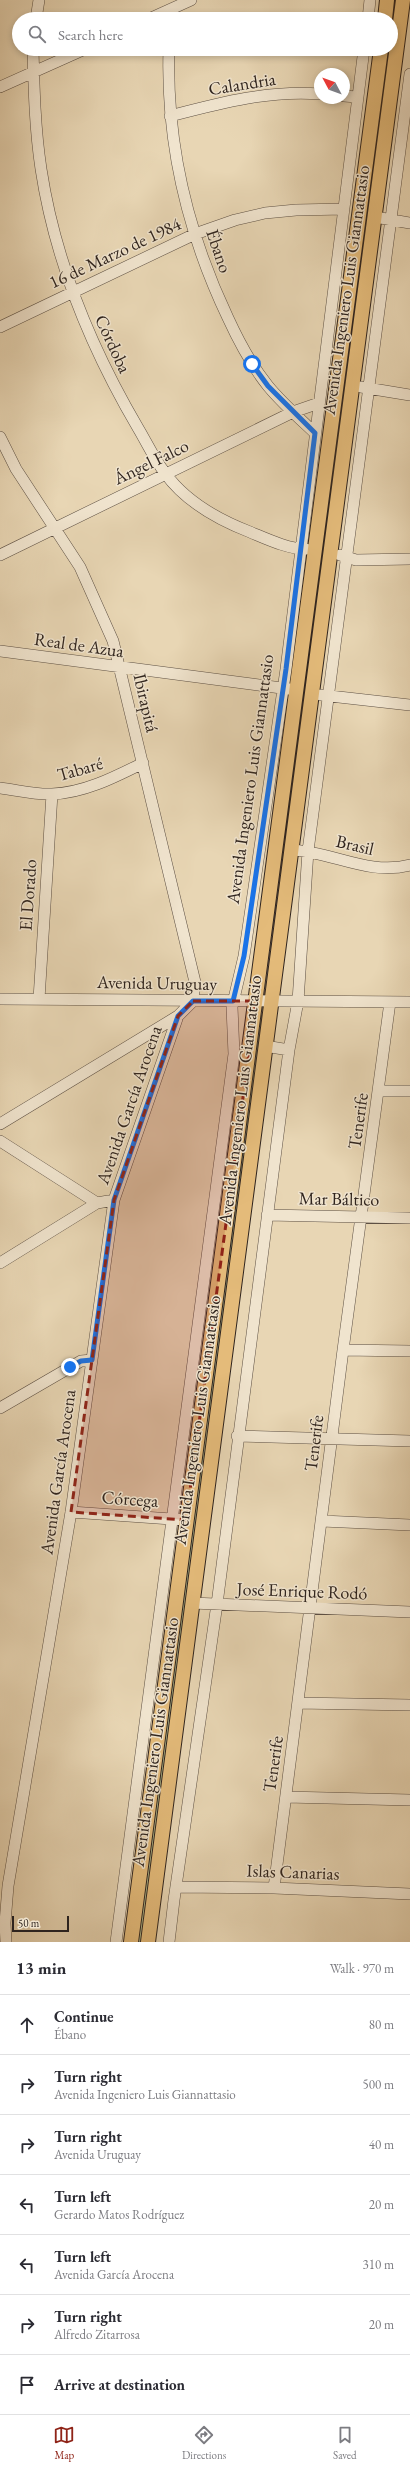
<!DOCTYPE html>
<meta charset="utf-8">
<style>
:root{--surface:#fff;--page:#f2f2f3;--text:#2b2b33;--muted:#7c7c81;--line:#e1e1e2;--accent:#8f2418}
body{margin:0;font-family:"EB Garamond",serif;background:var(--page);color:var(--text)}
.compass{position:absolute;left:314px;top:68px;width:36px;height:36px;border-radius:50%;background:var(--surface);box-shadow:0 2px 6px #0003;rotate:311deg}
.scale{position:absolute;left:12px;bottom:10px;width:57px;box-sizing:border-box;padding-left:4px;border:2px solid #2f241e;border-top:0;font-size:11px;line-height:14px;white-space:nowrap;color:#2f241e;-webkit-text-stroke:3px #f0e4ce;paint-order:stroke}
.stop{position:absolute;width:12px;height:12px;margin:-9px;border:3px solid #1a73e8;border-radius:50%;background:#fff}
.stop.end{background:#1a73e8;border-color:#fff;box-shadow:0 1px 4px #0008}
.list{margin:0;padding:0;list-style:none}
h2{display:flex;justify-content:space-between;align-items:center;height:52px;margin:0;padding:0 16px;font-size:17px}
h2 small{font-size:13px;font-weight:400;color:var(--muted)}
.list li{display:grid;grid-template-columns:26px 1fr auto;gap:12px;align-items:center;box-sizing:border-box;height:60px;padding:0 16px;border-top:1px solid var(--line)}
.list b{display:block;font-size:15px;white-space:nowrap}
.list p{margin:0;font-size:13px;white-space:nowrap;color:var(--muted)}
.list em{font-size:13px;font-style:normal;color:var(--muted)}
.icon{flex:none;width:22px;height:22px;fill:none;stroke:currentColor;stroke-width:2;stroke-linecap:round;stroke-linejoin:round}
.map{position:relative;flex:none;width:410px;height:1942px;overflow:hidden}
.search{position:absolute;background:var(--surface);box-shadow:0 2px 6px #0003;left:12px;right:12px;top:12px;height:44px;display:flex;align-items:center;gap:10px;box-sizing:border-box;padding:0 14px;border-radius:22px;color:var(--muted);font-size:15px}
.sheet{height:472px;background:var(--surface)}
nav{display:flex;justify-content:space-around;align-items:center;box-sizing:border-box;height:56px;border-top:1px solid var(--line);background:var(--surface);font-size:11px;color:var(--muted)}
nav a{display:grid;justify-items:center;gap:2px}
nav .on{color:var(--accent)}
.map>svg:first-child{display:block}
.green{fill:#b3be8f;stroke:#717156}
.lines{fill:none;stroke-linecap:round;stroke-linejoin:round}
.minor-casing{stroke:#5d5044;stroke-width:12}
.major-casing{stroke:#2f241e;stroke-width:16}
.minor{stroke:#f0e4ce;stroke-width:11}
.major{stroke:#e4bb7a;stroke-width:14}
.route{stroke:#1a73e8;stroke-width:5}
.marked{fill:#8f2418;fill-opacity:0.2;stroke:#8f2418;stroke-width:3;stroke-dasharray:8 5;stroke-linejoin:round}
.labels{text-anchor:middle;stroke-width:3;stroke-linejoin:round;paint-order:stroke}
.street-label{font-size:18px;fill:#2f241e;stroke:#f0e4ce}
</style>
<div class="map">
<svg width="410" height="1942" viewBox="0 0 410 1942">
<rect width="100%" height="100%" fill="#e8d6b4"/>
<filter id="stains"><feTurbulence type="fractalNoise" baseFrequency=".005" numOctaves="4"/><feColorMatrix values="0 0 0 0 .2 0 0 0 0 .09 0 0 0 0 .02 0 0 0 .5 -.17"/></filter>
<radialGradient id="worn" r=".72"><stop offset=".6" stop-color="#630" stop-opacity="0"/><stop offset="1" stop-color="#630" stop-opacity=".3"/></radialGradient>
<!-- green -->
<path class="green" d="M258,1015L262,1016L248,1139L143,1942H136Z"/>
<g class="lines">
<defs>
<path id="minor" d="M36,19L39,0
M149,19L191,0
M368,19L370,0
M33,49C34,90 35,129 41,169C55,261 91,348 138,428C147,443 154,459 165,473C185,501 219,520 250,532C267,539 288,549 306,549
M169,49C166,142 188,234 228,318C239,342 252,366 268,386C282,403 299,418 315,433
M0,87L85,49
M344,96L357,97
M170,116C220,103 268,90 320,94
M375,217L410,223
M0,327L195,234L235,220L265,213L296,210L344,209
M361,387L410,395
M0,437L16,469L80,567L113,641L195,982L193,1001L178,1016L0,1124
M0,555L293,412L319,403
M340,555L356,560L410,559
M0,651L289,689
M321,695L410,705
M0,788C17,790 36,795 52,794C84,793 115,777 143,763
M292,850C333,852 369,876 410,865
M0,999L410,1002
M39,999L52,794
M265,1046L289,1050
M379,1091H410
M0,1141L97,1203
M267,1215L410,1218
M0,1263L97,1203L114,1200
M343,1350L410,1351
M0,1408L81,1361L92,1360
M237,1436L410,1441
M71,1512L186,1520
M322,1521L410,1525
M192,1603L410,1612
M298,1703L410,1705
M286,1797L410,1800
M176,1887L274,1888L410,1894
M274,1888L343,1350L390,1002
M6,1942L5,1923L8,1886L71,1512L114,1200L178,1016
M116,1942L234,1054L232,1007L244,956L286,669L364,49
M169,1942L174,1900L217,1604L289,1050L298,1001L308,851L410,74"/>
<path id="major" d="M385,19L387,0
M131,1942L381,49
M148,1942L403,0"/>
</defs>
<!-- minor casing -->
<use href="#minor" class="minor-casing"/>
<!-- major casing -->
<use href="#major" class="major-casing"/>
<!-- minor -->
<use href="#minor" class="minor"/>
<!-- major -->
<use href="#major" class="major"/>
</g>
<g class="lines">
<!-- route -->
<path class="route" d="M70,1367L81,1361L92,1360L114,1200L178,1016L193,1001H233L244,956L286,669L315,433L268,386L252,364"/>
</g>
<!-- marked area -->
<path class="marked" d="M193,1001H256L186,1520L71,1512L114,1200L178,1016Z"/>
<g class="labels">
<!-- street labels -->
<g class="street-label">
<text transform="translate(242 84) rotate(-9)" y="6">Calandria</text>
<text transform="translate(219 251) rotate(71)" y="6">Ébano</text>
<text transform="translate(115 253) rotate(-25)" y="6">16 de Marzo de 1984</text>
<text transform="translate(346 290) rotate(-82)" y="6">Avenida Ingeniero Luis Giannattasio</text>
<text transform="translate(113 344) rotate(65)" y="6">Córdoba</text>
<text transform="translate(151 462) rotate(-26)" y="6">Ángel Falco</text>
<text transform="translate(79 645) rotate(8)" y="6">Real de Azua</text>
<text transform="translate(146 703) rotate(77)" y="6">Ibirapitá</text>
<text transform="translate(80 769) rotate(-16)" y="6">Tabaré</text>
<text transform="translate(250 779) rotate(-82)" y="6">Avenida Ingeniero Luis Giannattasio</text>
<text transform="translate(355 845) rotate(13)" y="6">Brasil</text>
<text transform="translate(28 895) rotate(-86)" y="6">El Dorado</text>
<text transform="translate(157 983) rotate(1)" y="6">Avenida Uruguay</text>
<text transform="translate(240 1100) rotate(-83)" y="6">Avenida Ingeniero Luis Giannattasio</text>
<text transform="translate(129 1105) rotate(-71)" y="6">Avenida García Arocena</text>
<text transform="translate(358 1121) rotate(-82)" y="6">Tenerife</text>
<text transform="translate(339 1199) rotate(1)" y="6">Mar Báltico</text>
<text transform="translate(197 1420) rotate(-82)" y="6">Avenida Ingeniero Luis Giannattasio</text>
<text transform="translate(314 1443) rotate(-83)" y="6">Tenerife</text>
<text transform="translate(58 1472) rotate(-82)" y="6">Avenida García Arocena</text>
<text transform="translate(130 1499) rotate(4)" y="6">Córcega</text>
<text transform="translate(302 1591) rotate(2)" y="6">José Enrique Rodó</text>
<text transform="translate(155 1742) rotate(-82)" y="6">Avenida Ingeniero Luis Giannattasio</text>
<text transform="translate(273 1764) rotate(-82)" y="6">Tenerife</text>
<text transform="translate(293 1872) rotate(2)" y="6">Islas Canarias</text>
</g>
</g>
<rect width="100%" height="100%" filter="url(#stains)"/>
<rect width="100%" height="100%" fill="url(#worn)"/>
</svg>
<svg class="compass" viewBox="-18 -18 36 36"><path d="M0-13l5 13h-10z" fill="#e53935"/><path d="M0 13l5-13h-10z" fill="#7c7c81"/></svg>
<div class="scale">50 m</div>
<div class="stop" style="left:252px;top:364px"></div>
<div class="stop end" style="left:70px;top:1367px"></div>
<div class="search"><svg class="icon" aria-label="search" viewBox="0 0 24 24"><circle cx="10" cy="10" r="6"/><path d="M15 15l6 6"/></svg>Search here</div>
</div>
<section class="sheet">
<h2>13 min<small>Walk · 970 m</small></h2>
<ul class="list">
<li><svg class="icon" aria-label="ahead" viewBox="0 0 24 24"><path d="M12 20V5M6 11l6-6 6 6"/></svg><div><b>Continue</b><p>Ébano</p></div><em>80 m</em></li>
<li><svg class="icon" aria-label="right" viewBox="0 0 24 24"><path d="M7 20v-9h11M14 6l5 5-5 5"/></svg><div><b>Turn right</b><p>Avenida Ingeniero Luis Giannattasio</p></div><em>500 m</em></li>
<li><svg class="icon" aria-label="right" viewBox="0 0 24 24"><path d="M7 20v-9h11M14 6l5 5-5 5"/></svg><div><b>Turn right</b><p>Avenida Uruguay</p></div><em>40 m</em></li>
<li><svg class="icon" aria-label="left" viewBox="0 0 24 24"><path d="M17 20v-9H6M10 6l-5 5 5 5"/></svg><div><b>Turn left</b><p>Gerardo Matos Rodríguez</p></div><em>20 m</em></li>
<li><svg class="icon" aria-label="left" viewBox="0 0 24 24"><path d="M17 20v-9H6M10 6l-5 5 5 5"/></svg><div><b>Turn left</b><p>Avenida García Arocena</p></div><em>310 m</em></li>
<li><svg class="icon" aria-label="right" viewBox="0 0 24 24"><path d="M7 20v-9h11M14 6l5 5-5 5"/></svg><div><b>Turn right</b><p>Alfredo Zitarrosa</p></div><em>20 m</em></li>
<li><svg class="icon" aria-label="arrive" viewBox="0 0 24 24"><path d="M6 21V4h12l-3 4 3 4H6"/></svg><div><b>Arrive at destination</b></div></li>
</ul>
</section>
<nav>
<a class="on"><svg class="icon" aria-label="map" viewBox="0 0 24 24"><path d="M3 6l6-2 6 2 6-2v14l-6 2-6-2-6 2zM9 4v14M15 6v14"/></svg>Map</a>
<a><svg class="icon" aria-label="directions" viewBox="0 0 24 24"><path d="M12 3l9 9-9 9-9-9zM9 14v-3h6M13 9l2 2-2 2"/></svg>Directions</a>
<a><svg class="icon" aria-label="saved" viewBox="0 0 24 24"><path d="M7 4h10v16l-5-4-5 4z"/></svg>Saved</a>
</nav>
